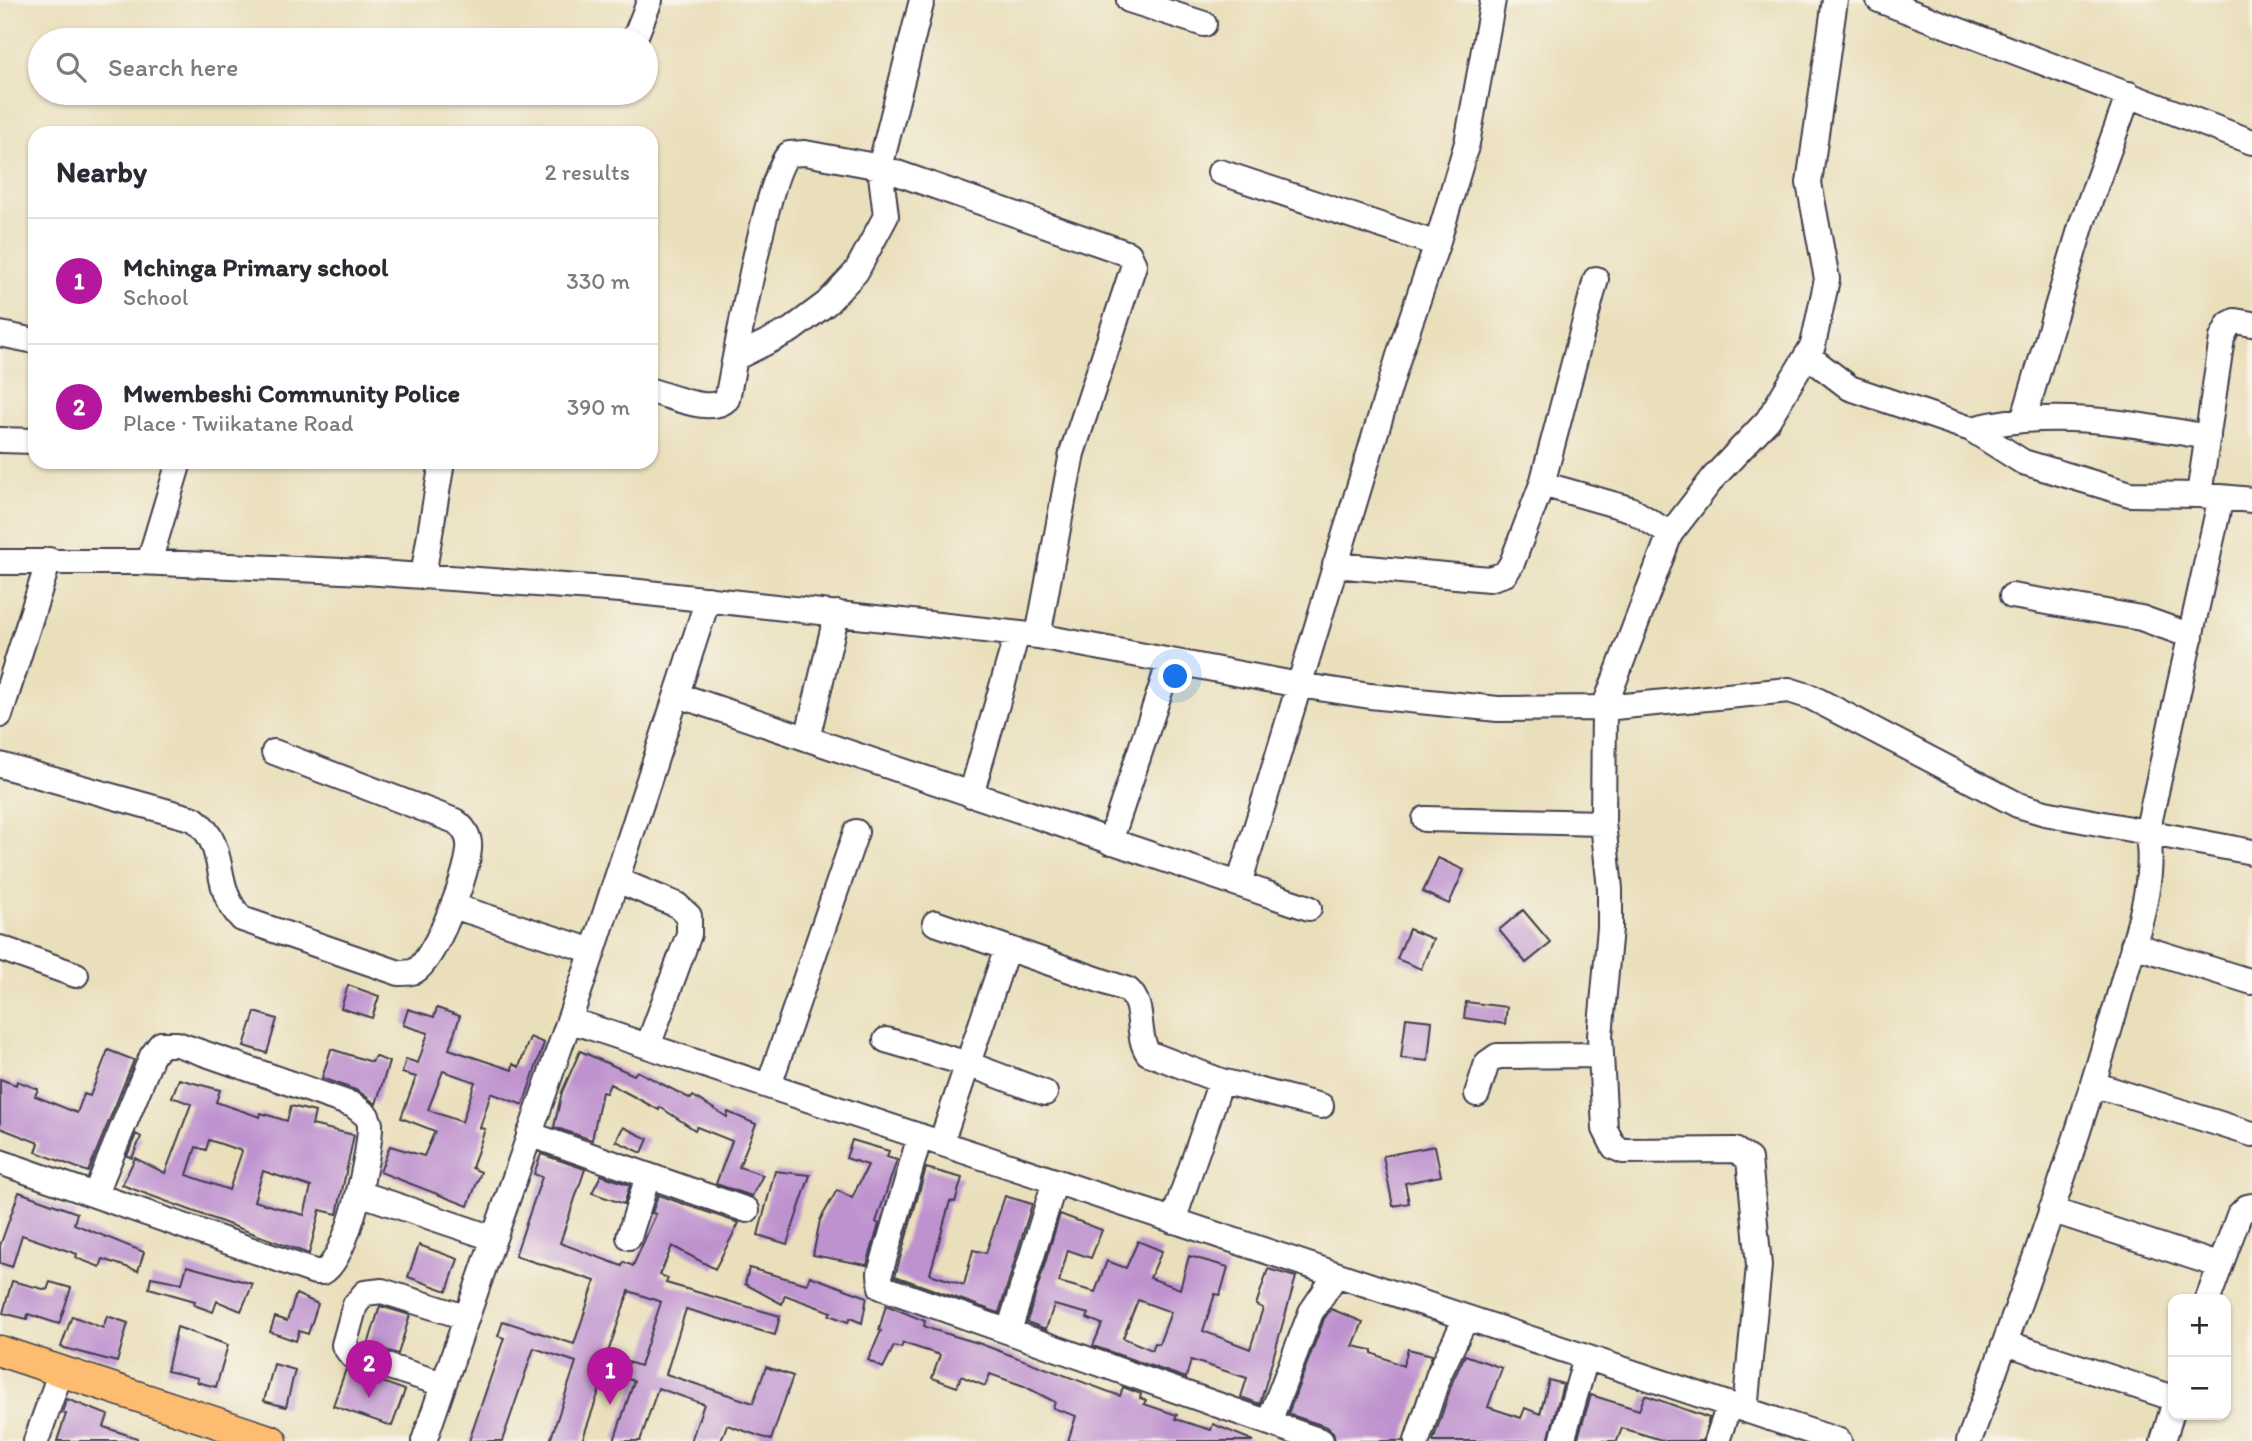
<!DOCTYPE html>
<meta charset="utf-8">
<style>
:root{--surface:#fff;--page:#f7f7f7;--text:#2b2b33;--muted:#7c7c81;--line:#e1e1e2;--accent:#b5179e}
body{margin:0;font-family:Itim,sans-serif;background:var(--page);color:var(--text)}
.controls{position:absolute;right:21px;bottom:21px;display:grid;overflow:hidden;border-radius:14px;box-shadow:0 2px 5px #0004}
.controls button{width:63px;height:63px;display:grid;place-items:center;padding:0;border:0;border-bottom:2px solid var(--line);background:var(--surface);color:var(--text);font:35px sans-serif}
.you{position:absolute;left:1176px;top:677px;width:24px;height:24px;margin:-18px;border:5px solid #fff;border-radius:50%;background:#1a73e8;box-shadow:0 0 0 10px #1a73e833}
.badge{display:grid;place-items:center;width:46px;height:46px;border-radius:50%;background:var(--accent);color:#fff;font-size:23px;font-weight:700}
.pin{position:absolute;translate:-50% -58px;filter:drop-shadow(0 2px 4px #0008)}
.pin::after{content:'';position:absolute;top:37px;width:24px;height:21px;background:inherit;clip-path:polygon(0 0,100% 0,50% 100%)}
.list{margin:0;padding:0;list-style:none}
h2{display:flex;justify-content:space-between;align-items:center;height:91px;margin:0;padding:0 28px;font-size:30px}
h2 small{font-size:23px;font-weight:400;color:var(--muted)}
.list li{display:grid;grid-template-columns:46px 1fr auto;gap:21px;align-items:center;box-sizing:border-box;height:126px;padding:0 28px;border-top:2px solid var(--line)}
.list b{display:block;font-size:26px;white-space:nowrap}
.list p{margin:0;font-size:23px;white-space:nowrap;color:var(--muted)}
.list em{font-size:23px;font-style:normal;color:var(--muted)}
.icon{flex:none;width:38px;height:38px;fill:none;stroke:currentColor;stroke-width:2;stroke-linecap:round;stroke-linejoin:round}
.map{position:relative;flex:none;width:2252px;height:1441px;overflow:hidden}
.search{position:absolute;background:var(--surface);box-shadow:0 2px 5px #0004;left:28px;top:28px;width:630px;height:77px;display:flex;align-items:center;gap:18px;box-sizing:border-box;padding:0 24px;border-radius:38px;color:var(--muted);font-size:26px}
.panel{position:absolute;background:var(--surface);box-shadow:0 2px 5px #0004;left:28px;top:126px;width:630px;height:343px;border-radius:21px}
.map>svg:first-child{display:block}
.building{fill:#be92cf;fill-rule:evenodd}
.lines{fill:none;stroke-linecap:round;stroke-linejoin:round}
.minor-casing{stroke:#403e4e;stroke-width:28}
.major-casing{stroke:#403e4e;stroke-width:33}
.minor{stroke:#fff;stroke-width:24}
.major{stroke:#fdbc6f;stroke-width:30}
</style>
<div class="map">
<svg width="2252" height="1441" viewBox="0 0 2252 1441">
<rect width="100%" height="100%" fill="#f7f3e8"/>
<filter id="ink" filterUnits="userSpaceOnUse"><feTurbulence type="fractalNoise" baseFrequency=".0143" numOctaves="2"/><feDisplacementMap in="SourceGraphic" scale="14" xChannelSelector="R" yChannelSelector="G"/><feConvolveMatrix kernelMatrix="1 2 1 2 8 2 1 2 1" color-interpolation-filters="sRGB"/></filter>
<filter id="wash" filterUnits="userSpaceOnUse"><feTurbulence type="fractalNoise" baseFrequency=".00686" numOctaves="4" result="noise"/><feDisplacementMap in="SourceGraphic" scale="28" xChannelSelector="R" yChannelSelector="G"/><feGaussianBlur stdDeviation="1.57" result="paint"/><feColorMatrix in="noise" values="0 0 0 0 0 0 0 0 0 0 0 0 0 0 0 0 0 1.4 0 .05"/><feComposite in="paint" operator="in"/></filter>
<g filter="url(#wash)">
<rect width="100%" height="100%" fill="#eadfbb"/>
<g id="blocks">
<!-- building -->
<path class="building" d="M1438,858L1464,870L1449,904L1423,892Z
M1523,910L1551,943L1526,963L1499,930Z
M1409,929L1433,939L1421,969L1397,959Z
M348,985L379,996L372,1018L341,1008Z
M1466,1002L1507,1007L1505,1024L1464,1018Z
M437,1008L460,1016L449,1049L512,1070L513,1064L519,1067L530,1037L544,1043L523,1105L491,1093L480,1128L485,1129L472,1168L481,1172L468,1206L380,1172L390,1146L424,1156L435,1131L401,1118L416,1077L402,1073L406,1059L418,1063L428,1033L403,1025L408,1009L434,1017ZM443,1071L475,1082L462,1122L428,1110Z
M255,1012L277,1019L267,1053L244,1046Z
M1406,1018L1432,1021L1428,1061L1401,1058Z
M331,1049L372,1062L375,1056L389,1062L376,1104L358,1091L322,1078Z
M108,1050L134,1060L88,1172L36,1152L39,1143L0,1128V1079L16,1085L17,1081L38,1089L35,1096L77,1113L84,1094L90,1096Z
M580,1051L634,1075L637,1071L691,1099L693,1096L727,1117L728,1112L756,1124L739,1167L763,1175L752,1196L716,1184L732,1141L697,1127L695,1130L660,1107L659,1110L610,1084L606,1093L602,1092L592,1140L554,1127L562,1092Z
M179,1079L220,1090L216,1102L260,1117L261,1113L287,1121L291,1106L315,1112L312,1125L354,1135L337,1214L320,1210L309,1254L122,1185L135,1158L165,1173L191,1104L172,1097ZM209,1140L242,1151L229,1190L187,1175L196,1147L206,1150ZM263,1171L311,1187L304,1215L254,1201Z
M623,1127L648,1139L642,1153L616,1141Z
M136,1134L141,1137L132,1158L127,1156Z
M852,1140L889,1151L887,1157L897,1160L876,1222L879,1224L867,1265L813,1255L820,1220L837,1190L852,1198L868,1165L846,1158Z
M1435,1146L1441,1176L1405,1183L1409,1203L1393,1206L1383,1156Z
M541,1154L585,1169L560,1243L622,1266L624,1262L633,1266L656,1214L652,1213L658,1195L739,1223L715,1269L672,1246L660,1275L668,1278L666,1283L780,1316L775,1335L686,1309L666,1374L753,1403L766,1367L793,1376L771,1440L727,1425L721,1441H691L704,1404L658,1388L640,1441H614L634,1381L606,1371L582,1441H550L576,1362L534,1348L502,1441H469L504,1338L498,1336L503,1321L574,1344L595,1281L515,1256L542,1177L534,1174ZM629,1291L661,1302L640,1366L607,1355Z
M926,1168L962,1178L955,1202L950,1201L930,1274L964,1285L973,1250L986,1253L1005,1196L1032,1204L999,1313L895,1276Z
M775,1171L810,1175L787,1244L758,1235Z
M601,1175L630,1185L624,1204L592,1193Z
M19,1192L77,1213L74,1224L144,1252L138,1271L103,1259L100,1267L76,1258L77,1254L22,1235L12,1267L0,1263V1246Z
M1060,1214L1102,1230L1091,1258L1068,1250L1059,1282L1095,1292L1107,1261L1126,1268L1138,1241L1162,1251L1150,1278L1180,1289L1189,1256L1228,1267L1220,1295L1215,1294L1203,1331L1250,1349L1263,1308L1256,1305L1268,1269L1296,1277L1260,1404L1241,1397L1247,1378L1191,1360L1186,1378L1093,1346L1102,1324L1087,1318L1089,1314L1054,1305L1046,1329L1027,1322ZM1138,1300L1171,1312L1159,1344L1155,1343L1152,1350L1123,1338Z
M419,1245L458,1259L447,1291L408,1277Z
M187,1266L253,1284L241,1311L217,1301L213,1312L194,1305L195,1301L149,1288L151,1277L182,1283Z
M749,1268L807,1284L810,1276L867,1297L862,1323L850,1318L848,1322L829,1315L831,1312L785,1295L782,1304L745,1284Z
M12,1281L47,1290L50,1282L71,1288L59,1324L28,1314L27,1319L3,1313Z
M296,1294L318,1304L308,1334L299,1331L296,1341L270,1332L275,1317L287,1321Z
M886,1305L925,1321L924,1326L934,1330L978,1343L1120,1396L1123,1387L1141,1394L1140,1398L1146,1400L1144,1404L1177,1415L1175,1419L1211,1430L1213,1424L1254,1441H1068L1076,1416L1053,1408L1055,1402L1024,1386L990,1374L985,1386L961,1376L957,1387L932,1378L940,1355L903,1343L901,1348L894,1346L883,1368L868,1360L881,1331L879,1330Z
M380,1306L410,1315L398,1354L368,1345Z
M1331,1309L1363,1322L1353,1346L1372,1350V1353L1403,1366L1408,1349L1432,1355L1403,1441H1335L1333,1432L1327,1427L1288,1414L1324,1319Z
M72,1316L103,1328L107,1316L128,1323L117,1362L61,1347Z
M177,1327L228,1345L216,1387L197,1382L198,1378L167,1371Z
M1465,1355L1502,1368L1488,1407L1521,1418L1525,1408L1540,1414L1549,1380L1563,1384L1548,1441H1433L1453,1380Z
M274,1364L295,1370L286,1407L264,1401Z
M346,1369L405,1390L392,1426L333,1406Z
M1591,1395L1639,1410L1645,1395L1709,1418L1703,1441H1665L1622,1428L1617,1441H1577Z
M67,1399L108,1415L104,1427L137,1438V1441H57L66,1414L62,1413Z"/>
</g>
</g>
<g filter="url(#ink)">
<use href="#blocks" fill-opacity="0" stroke="#403e4e" stroke-width="2"/>
<g class="lines">
<defs>
<path id="minor" d="M1129,0L1204,24
M1879,0L2252,142
M634,40L650,0
M1220,172L1437,244
M0,334L35,341
M1808,356L1850,388L1971,429L2023,462L2130,494L2199,495L2252,500
M735,358L791,330L827,303L856,272L886,216L880,167L922,0
M651,391C671,396 711,415 727,399C735,360 767,173 789,154L805,153L880,167L1129,254L1134,265L1072,453L1038,636
M2024,418L2082,223L2129,94
M1971,429C2051,408 2127,423 2208,437
M0,440L35,441
M1542,484L1630,509L1670,534
M2199,495L2222,338L2229,324L2235,321L2252,324
M0,562H138L365,572L621,590L1038,636L1299,685L1370,696L1498,709L1604,708L1789,690L1811,697L2018,805L2045,813L2252,852
M149,562L179,462
M1335,565L1489,579L1505,574L1512,563L1542,484L1596,279
M423,576L442,462
M2012,596L2141,618L2191,636
M678,695L1309,908
M0,715L49,560
M807,739L837,613
M0,765L194,819C230,846 210,887 242,919L399,973C404,973 410,973 415,971C435,960 472,866 469,843C468,833 463,827 455,821L274,752
M971,795L1017,634
M1425,819L1603,823
M1110,842L1170,661
M617,880L677,905L689,916V934L648,1046
M1239,884L1401,349L1437,244L1467,143L1493,0
M453,906L593,951
M935,923L1128,990C1146,1006 1135,1034 1148,1053L1221,1081
M2133,945L2252,982
M0,948L76,975
M569,1020L1839,1441
M886,1040L968,1064L1045,1093
M2093,1084L2252,1134
M769,1085L856,832
M1477,1094L1487,1063L1497,1056L1601,1055
M529,1134L747,1210
M920,1136L880,1273L881,1287L1321,1441
M941,1143L1007,948
M0,1162L315,1272H323C347,1261 371,1151 370,1124L367,1116L353,1105L177,1044H161L152,1056L95,1195
M359,1193L493,1238
M2051,1210L2218,1265
M1173,1221L1221,1081L1321,1106
M629,1237L648,1176
M2208,1299L2239,1215L2247,1207L2252,1206
M1009,1331L1055,1181
M2006,1343L2173,1398
M443,1384L351,1355L344,1345L355,1305L365,1293L382,1291L465,1317
M1745,1410L1759,1266L1749,1159L1735,1150L1623,1151L1614,1147L1605,1129L1600,1036L1610,928V889L1603,823L1604,708L1670,534L1714,477L1768,420L1813,345L1827,279L1809,183L1835,0
M1269,1422L1311,1312L1336,1275
M36,1441L61,1371
M424,1441L593,951L708,599
M1417,1441L1439,1374L1466,1318
M1562,1441L1586,1358
M1717,1441L1729,1405
M1969,1441C2024,1292 2078,1142 2121,989C2133,944 2158,879 2147,833L2221,497
M2163,1441L2173,1408"/>
<path id="major" d="M0,1351L272,1441"/>
</defs>
<!-- minor casing -->
<use href="#minor" class="minor-casing"/>
<!-- major casing -->
<use href="#major" class="major-casing"/>
<!-- minor -->
<use href="#minor" class="minor"/>
<!-- major -->
<use href="#major" class="major"/>
</g>
</g>
</svg>
<div class="controls">
<button>+</button>
<button>−</button>
</div>
<div class="you"></div>
<div class="pin badge" style="left:610px;top:1405px">1</div>
<div class="pin badge" style="left:369px;top:1398px">2</div>
<div class="search"><svg class="icon" aria-label="search" viewBox="0 0 24 24"><circle cx="10" cy="10" r="6"/><path d="M15 15l6 6"/></svg>Search here</div>
<section class="panel">
<h2>Nearby<small>2 results</small></h2>
<ul class="list">
<li><span class="badge">1</span><div><b>Mchinga Primary school</b><p>School</p></div><em>330 m</em></li>
<li><span class="badge">2</span><div><b>Mwembeshi Community Police</b><p>Place · Twiikatane Road</p></div><em>390 m</em></li>
</ul>
</section>
</div>
